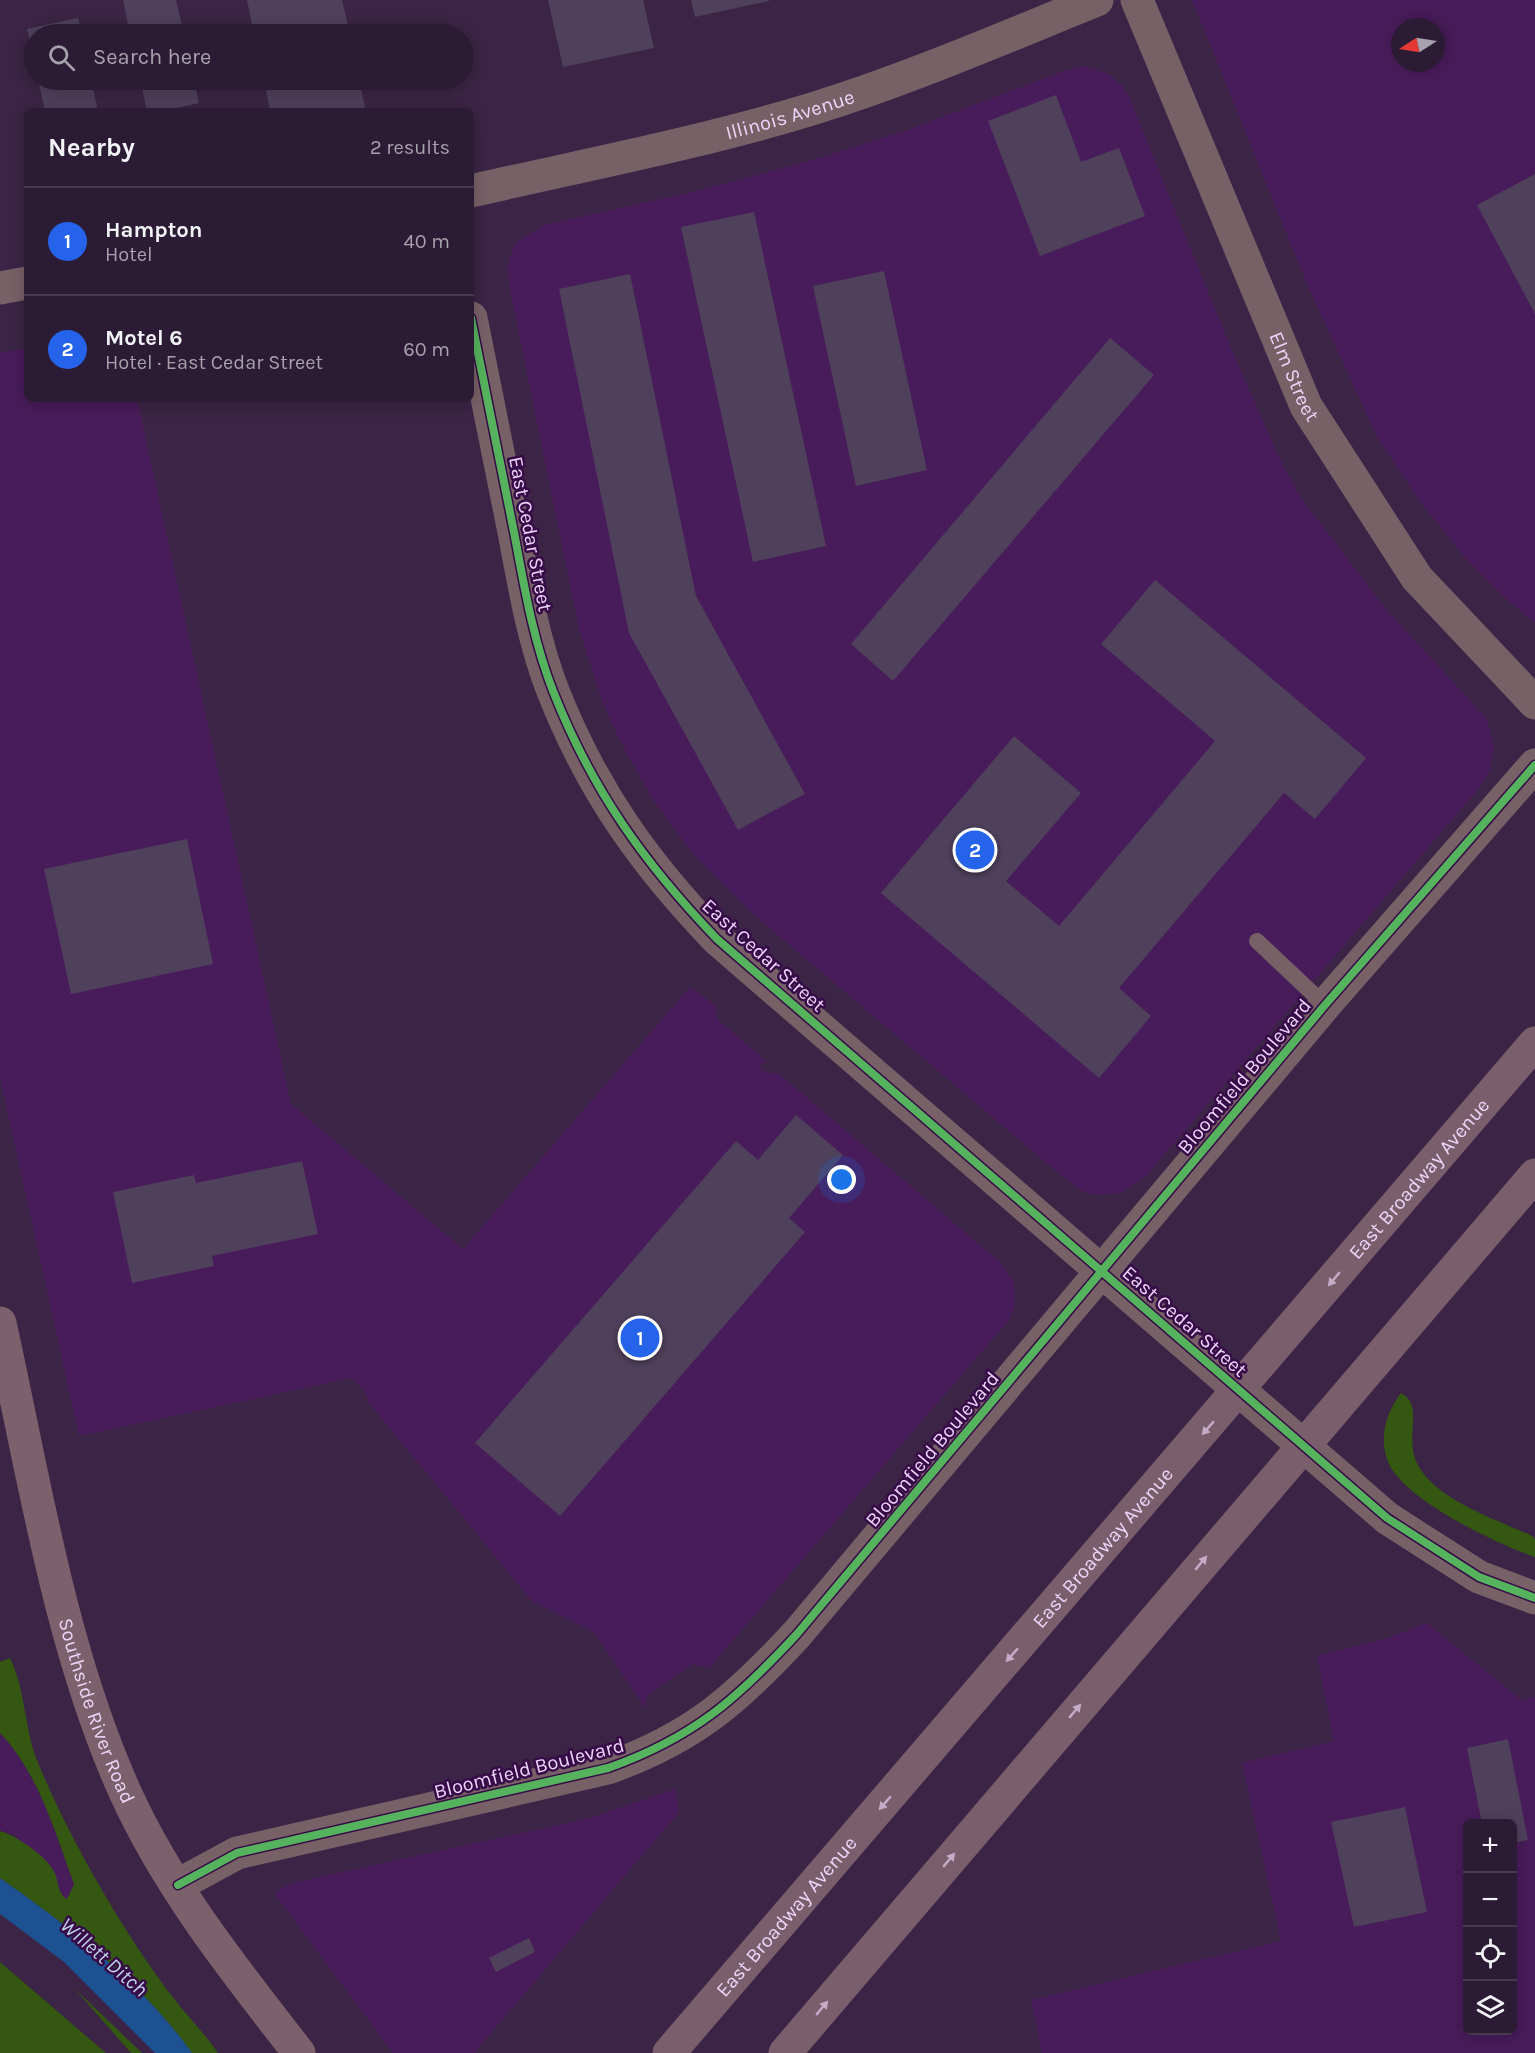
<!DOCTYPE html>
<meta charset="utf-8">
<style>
:root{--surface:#2c1b34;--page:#34243c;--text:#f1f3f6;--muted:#a6a1ac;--line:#48394f;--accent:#2563eb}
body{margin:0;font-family:Karla,sans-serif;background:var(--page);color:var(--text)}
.controls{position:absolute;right:18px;bottom:18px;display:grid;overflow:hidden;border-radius:9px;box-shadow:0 3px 15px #0003}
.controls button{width:54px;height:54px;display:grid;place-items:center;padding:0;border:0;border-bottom:2px solid var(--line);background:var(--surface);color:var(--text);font:30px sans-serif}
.compass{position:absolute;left:1391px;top:18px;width:54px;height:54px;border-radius:50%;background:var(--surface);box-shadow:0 3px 15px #0003;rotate:258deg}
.you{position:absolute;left:842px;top:1180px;width:21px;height:21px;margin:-15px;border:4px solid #fff;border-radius:50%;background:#1a73e8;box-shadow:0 0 0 9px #1a73e833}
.badge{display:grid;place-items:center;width:39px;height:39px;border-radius:50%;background:var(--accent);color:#fff;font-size:20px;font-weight:700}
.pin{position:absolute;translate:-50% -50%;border:3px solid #fff;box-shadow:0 2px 6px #0006}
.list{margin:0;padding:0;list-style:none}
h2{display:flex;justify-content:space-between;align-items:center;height:78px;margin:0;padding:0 24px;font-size:26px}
h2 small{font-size:20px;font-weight:400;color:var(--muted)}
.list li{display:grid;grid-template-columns:39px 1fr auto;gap:18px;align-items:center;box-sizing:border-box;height:108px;padding:0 24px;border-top:2px solid var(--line)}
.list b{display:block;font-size:22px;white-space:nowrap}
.list p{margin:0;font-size:20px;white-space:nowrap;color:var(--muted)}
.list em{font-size:20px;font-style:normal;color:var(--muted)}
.icon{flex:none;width:33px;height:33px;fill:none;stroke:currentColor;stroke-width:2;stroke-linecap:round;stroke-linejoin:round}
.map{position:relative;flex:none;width:1535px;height:2053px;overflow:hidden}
.search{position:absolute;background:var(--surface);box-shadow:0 3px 15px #0003;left:24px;top:24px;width:450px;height:66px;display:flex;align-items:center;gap:15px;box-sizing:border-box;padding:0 21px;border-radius:33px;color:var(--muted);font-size:22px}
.panel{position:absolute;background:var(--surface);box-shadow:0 3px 15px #0003;left:24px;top:108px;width:450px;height:294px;border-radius:9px}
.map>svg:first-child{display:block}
.built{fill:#481c5a;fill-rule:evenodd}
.green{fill:#345712}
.water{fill:#1d5191}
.building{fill:#4f405c}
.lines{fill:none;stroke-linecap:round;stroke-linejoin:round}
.service{stroke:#786067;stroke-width:16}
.minor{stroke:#786067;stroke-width:33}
.secondary{stroke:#7c606b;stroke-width:33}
.primary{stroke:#7a5e6c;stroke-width:33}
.cycleway-casing{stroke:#360b47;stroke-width:11}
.cycleway{stroke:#56b35d;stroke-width:8}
.oneway{fill:#c5abc8}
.labels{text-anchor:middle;stroke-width:5;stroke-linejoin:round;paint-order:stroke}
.street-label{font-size:20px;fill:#edd5f9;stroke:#360b47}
.water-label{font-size:21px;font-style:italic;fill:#c0d2e9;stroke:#360b47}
</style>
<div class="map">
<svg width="1535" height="2053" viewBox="0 0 1535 2053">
<rect width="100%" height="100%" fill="#3b2445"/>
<!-- built -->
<path class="built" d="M1192,0H1535V623L1506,599L1468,561L1421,503L1377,437L1307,284ZM1400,27H1436V63H1400Z
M1083,66L1109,74L1122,86L1129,97L1233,353L1279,457L1299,495L1385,608L1487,719L1494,745L1490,770L1480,787L1145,1177L1121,1193L1097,1195L1085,1193L1063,1177L753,914L693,854L653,800L619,739L602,701L579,629L510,290L508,269L509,258L517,242L544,225L692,192L806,162L905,131L1064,71Z
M27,348V399H137L291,1104L463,1249L690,987L715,1005L718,1020L766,1061L759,1067L766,1073H778L1001,1263L1014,1283L1015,1306L1009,1320L709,1668L693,1664L647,1695L646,1709L594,1632L532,1601L369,1403L364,1390L352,1378L79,1436L0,1078V353Z
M1427,1623L1521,1700L1535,1697V2053H1042L1031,2000L1281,1941L1242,1763L1334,1741L1317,1656L1385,1639ZM1468,1824H1512V2030H1468Z
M0,1733L11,1745L29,1772L46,1807L74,1884L67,1900L60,1895L53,1869L15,1835L0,1831Z
M675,1789L679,1812L474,2053H393L274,1893L292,1883L586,1819Z"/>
<!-- green -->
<path class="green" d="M1401,1393C1426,1406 1402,1438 1419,1467C1439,1501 1498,1520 1532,1536L1535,1539V1557C1497,1544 1399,1498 1387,1459C1379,1436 1387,1411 1401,1393Z
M10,1658C26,1691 24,1729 38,1763C70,1840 124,1934 175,2000C189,2018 205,2034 218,2053H192C142,1983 70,1927 0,1878V1831C15,1835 46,1856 53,1870C60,1881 56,1892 67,1899L74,1884C55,1832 39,1774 0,1733V1662Z
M0,1962L106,2053H0Z
M74,1988L142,2053H131Z"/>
<!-- water -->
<path class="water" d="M0,1878C70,1927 142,1983 192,2053H155L64,1962L0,1914Z"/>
<!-- building -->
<path class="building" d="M123,0H176L184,34H130Z
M247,0H342L350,34H254Z
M548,0H643L654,48L563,67Z
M691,0H769V1L695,17Z
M78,18L82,34H34V60L27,29Z
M38,80H91L98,111H45Z
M140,80H194L199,103L164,111H147Z
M264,80H359L366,111H270Z
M1056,95L1081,162L1119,148L1145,216L1040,256L988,121Z
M1535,174V314L1477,205Z
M754,212L826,546L753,562L681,227Z
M884,271L927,470L856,486L813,286Z
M630,274L696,596L805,794L738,830L629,633L559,289Z
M1110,338L1154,375L893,681L851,644Z
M1155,580L1366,758L1315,819L1284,793L1119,988L1151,1016L1099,1078L881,893L1014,736L1081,793L1006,881L1059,926L1215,741L1101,644Z
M187,839L213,964L71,994L44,869Z
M796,1115L843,1155L789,1218L805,1232L560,1516L475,1443L736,1141L758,1160Z
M302,1161L318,1234L212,1256L214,1266L132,1283L113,1192L194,1175L196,1183Z
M1508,1739L1528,1840L1512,1843V1824H1482L1467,1748Z
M1405,1807L1427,1912L1354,1927L1331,1822Z
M529,1938L535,1952L496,1972L489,1958Z"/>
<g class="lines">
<!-- service -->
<path class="service" d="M1257,941L1325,1005"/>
<!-- minor -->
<g class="minor">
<path id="s1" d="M1137,0L1306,406L1417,578L1535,703"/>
<path id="s2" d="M471,191C585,165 700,143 812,109C909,79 1003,38 1097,0"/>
<path d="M0,288L27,283"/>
<path d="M471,318C485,389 500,461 514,532C524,585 533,640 553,691C592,790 644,863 717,939L1387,1518L1479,1577L1535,1598"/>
<path d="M178,1885L237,1853L608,1768C693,1738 737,1699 797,1634L1325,1005L1535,765"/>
</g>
<!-- secondary -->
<path class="secondary" id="s3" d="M0,1323C34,1477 60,1648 125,1792C168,1887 235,1971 299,2053"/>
<!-- primary -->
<g class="primary">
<path id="s4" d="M669,2053L1535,1043"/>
<path d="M785,2053L1535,1175"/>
</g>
<defs>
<path id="cycleway" d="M471,318C485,389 500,461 514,532C524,585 533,640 553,691C592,790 644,863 717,939L1387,1518L1479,1577L1535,1598
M178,1885L237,1853L608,1768C693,1738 737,1699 797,1634L1325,1005L1535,765"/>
</defs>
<!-- cycleway casing -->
<use href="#cycleway" class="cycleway-casing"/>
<!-- cycleway -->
<use href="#cycleway" class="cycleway"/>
</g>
<!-- one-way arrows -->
<defs><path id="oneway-solid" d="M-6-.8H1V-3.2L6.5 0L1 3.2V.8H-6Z" transform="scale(1.5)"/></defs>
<g class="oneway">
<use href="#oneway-solid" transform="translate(1334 1279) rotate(130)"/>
<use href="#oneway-solid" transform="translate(1208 1428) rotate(131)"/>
<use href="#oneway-solid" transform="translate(1201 1563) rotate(-50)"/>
<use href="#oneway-solid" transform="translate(1012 1655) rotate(131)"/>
<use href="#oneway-solid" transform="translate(1075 1711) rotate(-50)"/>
<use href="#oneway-solid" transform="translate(885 1803) rotate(131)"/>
<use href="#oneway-solid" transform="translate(949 1860) rotate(-50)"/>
<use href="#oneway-solid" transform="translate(822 2008) rotate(-50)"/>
</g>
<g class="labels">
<!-- street labels -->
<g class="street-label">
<text dy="7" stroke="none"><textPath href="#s2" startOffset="328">Illinois Avenue</textPath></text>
<text dy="7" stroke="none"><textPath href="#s1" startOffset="408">Elm Street</textPath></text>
<text transform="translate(531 534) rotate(79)" y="7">East Cedar Street</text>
<text transform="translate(764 955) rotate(42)" y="7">East Cedar Street</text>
<text transform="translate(1244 1076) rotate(-50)" y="7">Bloomfield Boulevard</text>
<text dy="7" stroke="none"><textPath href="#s4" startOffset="1152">East Broadway Avenue</textPath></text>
<text transform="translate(1185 1321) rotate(41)" y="7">East Cedar Street</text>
<text transform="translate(932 1449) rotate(-50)" y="7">Bloomfield Boulevard</text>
<text dy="7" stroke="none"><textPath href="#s4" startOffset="666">East Broadway Avenue</textPath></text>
<text dy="7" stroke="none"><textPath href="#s3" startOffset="400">Southside River Road</textPath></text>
<text transform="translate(529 1768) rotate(-14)" y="7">Bloomfield Boulevard</text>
<text dy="7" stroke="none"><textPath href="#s4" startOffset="180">East Broadway Avenue</textPath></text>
</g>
<!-- water labels -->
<g class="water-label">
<text transform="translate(104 1957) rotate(41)" y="7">Willett Ditch</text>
</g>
</g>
</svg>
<div class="controls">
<button>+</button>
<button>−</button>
<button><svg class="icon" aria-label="locate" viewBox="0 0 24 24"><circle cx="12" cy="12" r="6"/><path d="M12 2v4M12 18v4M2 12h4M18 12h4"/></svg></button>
<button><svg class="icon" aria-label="layers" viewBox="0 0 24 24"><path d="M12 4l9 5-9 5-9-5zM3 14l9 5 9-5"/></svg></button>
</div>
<svg class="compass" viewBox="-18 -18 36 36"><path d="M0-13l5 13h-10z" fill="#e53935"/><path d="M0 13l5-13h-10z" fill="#a6a1ac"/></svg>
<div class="you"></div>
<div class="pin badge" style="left:640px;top:1338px">1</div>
<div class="pin badge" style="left:975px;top:850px">2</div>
<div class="search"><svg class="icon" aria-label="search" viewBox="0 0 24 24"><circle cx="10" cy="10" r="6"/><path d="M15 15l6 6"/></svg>Search here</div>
<section class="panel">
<h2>Nearby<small>2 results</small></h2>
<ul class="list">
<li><span class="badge">1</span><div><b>Hampton</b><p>Hotel</p></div><em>40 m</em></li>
<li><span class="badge">2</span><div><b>Motel 6</b><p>Hotel · East Cedar Street</p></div><em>60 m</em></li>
</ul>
</section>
</div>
